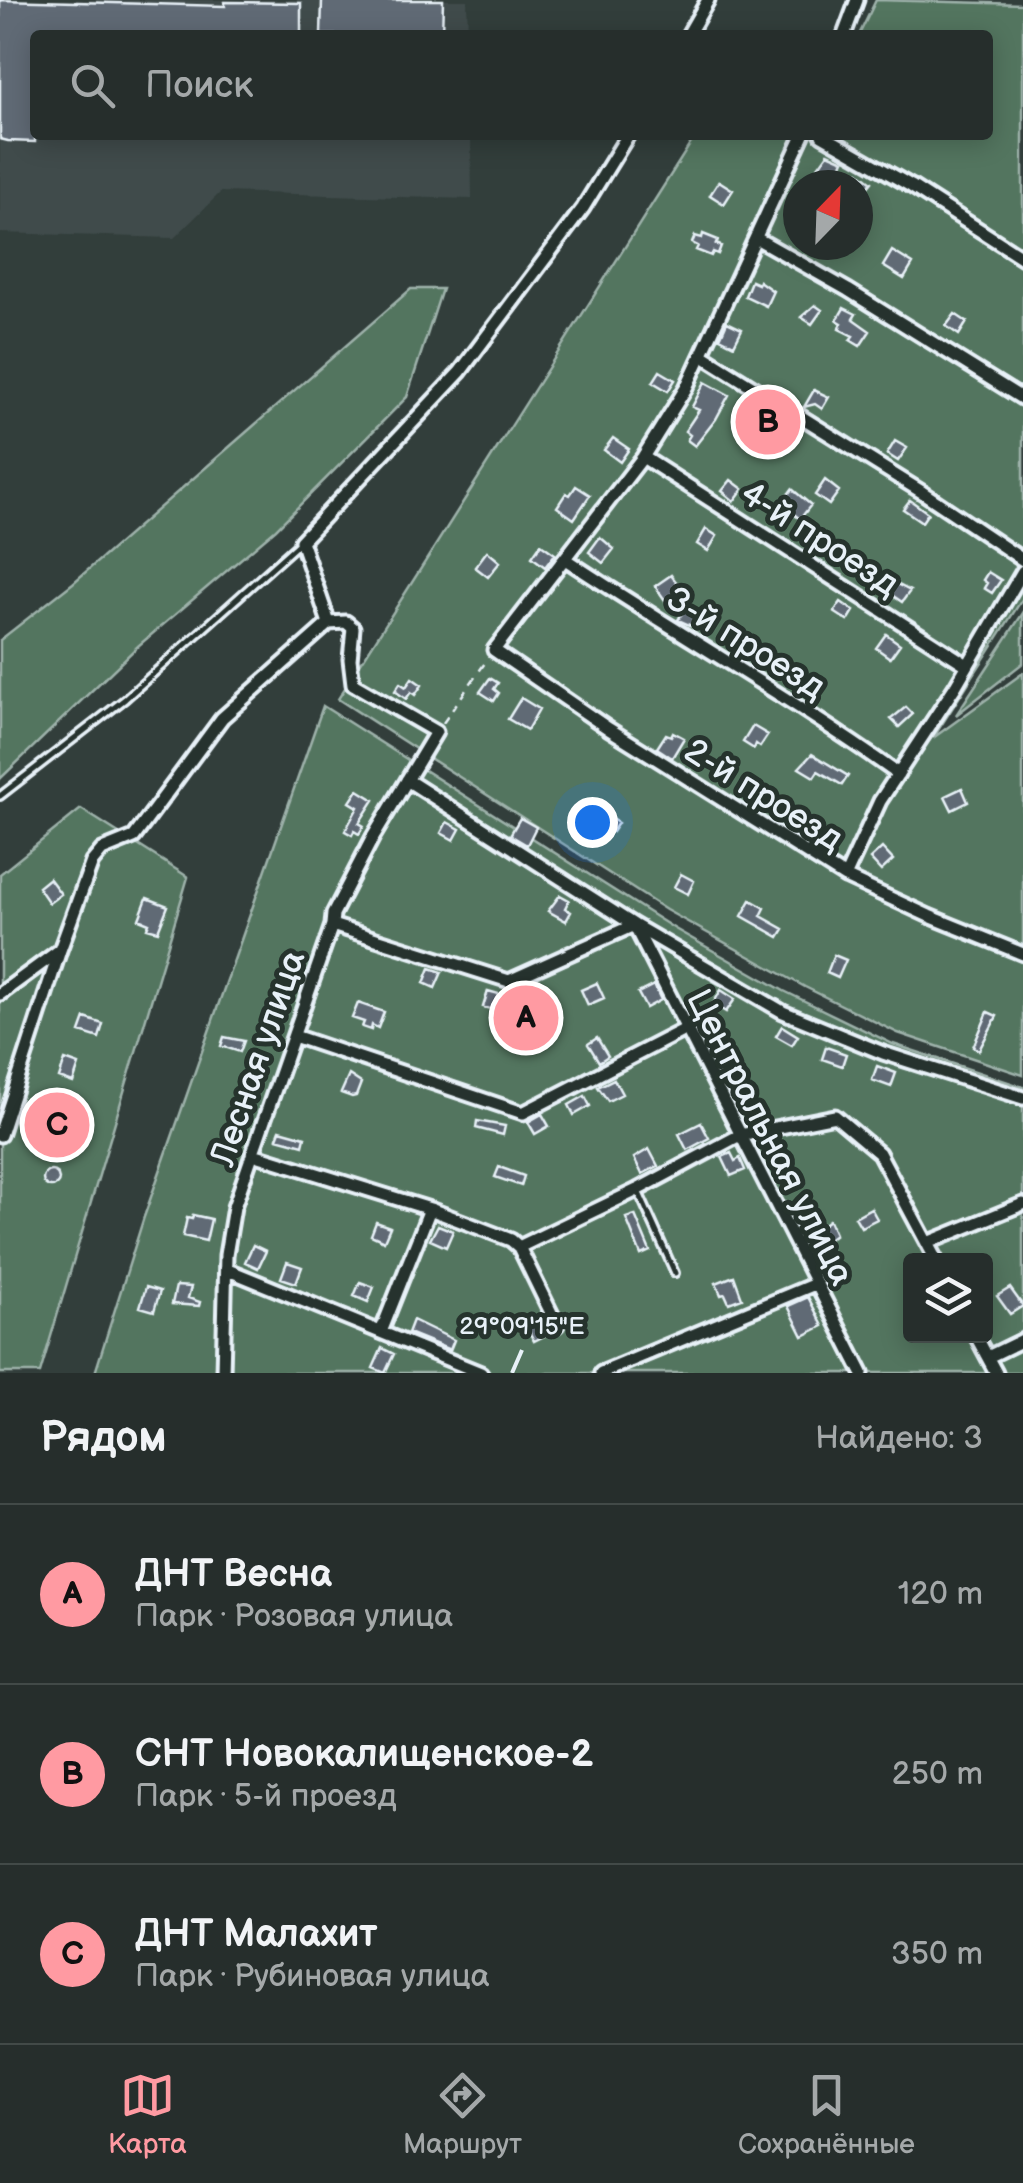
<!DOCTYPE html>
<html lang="ru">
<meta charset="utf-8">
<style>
:root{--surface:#262e2c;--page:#323a38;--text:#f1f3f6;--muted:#a4a8a9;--line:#424a48;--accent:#ff9aa2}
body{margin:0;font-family:"Balsamiq Sans",sans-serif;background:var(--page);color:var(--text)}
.controls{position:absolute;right:30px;bottom:30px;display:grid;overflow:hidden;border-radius:10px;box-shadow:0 5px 25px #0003}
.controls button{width:90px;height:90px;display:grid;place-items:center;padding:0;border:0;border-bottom:2px solid var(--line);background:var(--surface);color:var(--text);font:50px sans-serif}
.compass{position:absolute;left:783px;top:170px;width:90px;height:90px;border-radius:50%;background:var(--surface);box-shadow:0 5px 25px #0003;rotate:23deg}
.you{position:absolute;left:592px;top:822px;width:35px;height:35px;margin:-25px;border:8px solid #fff;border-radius:50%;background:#1a73e8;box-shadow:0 0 0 15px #1a73e833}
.badge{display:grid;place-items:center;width:65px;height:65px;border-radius:50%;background:var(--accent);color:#111;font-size:32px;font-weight:700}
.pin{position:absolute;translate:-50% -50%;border:5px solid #fff;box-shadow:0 2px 10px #0006}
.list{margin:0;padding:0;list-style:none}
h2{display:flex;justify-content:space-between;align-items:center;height:130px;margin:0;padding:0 40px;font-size:42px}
h2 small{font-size:32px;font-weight:400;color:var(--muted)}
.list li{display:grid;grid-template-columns:65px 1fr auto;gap:30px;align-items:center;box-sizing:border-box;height:180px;padding:0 40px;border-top:2px solid var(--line)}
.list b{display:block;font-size:38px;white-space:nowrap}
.list p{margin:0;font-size:32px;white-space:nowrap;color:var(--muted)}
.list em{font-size:32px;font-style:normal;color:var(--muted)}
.icon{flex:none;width:55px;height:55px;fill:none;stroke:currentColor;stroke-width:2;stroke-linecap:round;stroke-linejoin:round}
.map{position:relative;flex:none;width:1023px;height:1373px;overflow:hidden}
.search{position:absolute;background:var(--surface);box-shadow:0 5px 25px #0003;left:30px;right:30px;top:30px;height:110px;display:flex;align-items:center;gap:25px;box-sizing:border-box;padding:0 35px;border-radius:10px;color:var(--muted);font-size:38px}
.sheet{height:670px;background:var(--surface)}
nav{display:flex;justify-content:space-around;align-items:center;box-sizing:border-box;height:140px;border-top:2px solid var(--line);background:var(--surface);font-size:28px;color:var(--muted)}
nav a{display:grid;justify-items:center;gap:5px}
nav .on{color:var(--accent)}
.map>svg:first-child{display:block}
.built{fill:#404c4c}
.green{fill:#53745e;stroke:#9eb2ab;stroke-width:2.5;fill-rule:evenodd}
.building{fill:#606b75;stroke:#e8f1f8;stroke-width:2.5}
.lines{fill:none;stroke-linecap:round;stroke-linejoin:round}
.service-casing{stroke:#e8f1f8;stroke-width:12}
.minor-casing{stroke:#e8f1f8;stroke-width:19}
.path{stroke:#e8f1f8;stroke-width:2.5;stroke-dasharray:8 8;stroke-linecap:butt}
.service{stroke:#26332d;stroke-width:5}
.minor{stroke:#26332d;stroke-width:11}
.ticks{fill:none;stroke:#e8f1f8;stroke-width:4}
.labels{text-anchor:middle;stroke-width:10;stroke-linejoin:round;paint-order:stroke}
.street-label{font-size:35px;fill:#e8f1f8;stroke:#26332d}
.ticks-label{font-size:25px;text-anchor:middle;fill:#e8f1f8;stroke:#26332d;stroke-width:10;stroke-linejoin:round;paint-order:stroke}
</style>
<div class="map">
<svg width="1023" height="1373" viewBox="0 0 1023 1373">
<rect width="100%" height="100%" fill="#323e3b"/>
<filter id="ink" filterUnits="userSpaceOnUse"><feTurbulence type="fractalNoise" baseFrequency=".01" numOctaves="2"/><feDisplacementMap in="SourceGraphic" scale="20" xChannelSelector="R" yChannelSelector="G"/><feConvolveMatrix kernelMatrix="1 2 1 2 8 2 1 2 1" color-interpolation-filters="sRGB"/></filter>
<g filter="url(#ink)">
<!-- built -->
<path class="built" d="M0,0H467L468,35H35V135H471L472,199L221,192L174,238L0,233Z"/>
<!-- green -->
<path class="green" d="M876,0L1023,4V598L933,738L1023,673V1075L898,1033L805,987L666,910L338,699L696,135H988V35H859ZM798,185H858V245H798Z
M411,289H442L407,397L276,529L138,646L0,779V640L73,583Z
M1023,613V663L956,715Z
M323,706L675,929L784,991L893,1044L1023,1087V1373H95L144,1217ZM910,1260H986V1336H910Z
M81,809L188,877L40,1373H0V874Z"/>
<!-- building -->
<path class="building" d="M0,0L225,6V2L301,3V35H35V142L8,141L0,139Z
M322,0H443L442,35H321Z
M828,153L844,160L834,183L818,176L821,169L818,167Z
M859,172L872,182L858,199V185H849Z
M719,181L733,190L724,204L710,195Z
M703,234L718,240L716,244L721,246L718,254L713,252L711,256L696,250L698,246L692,243L695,236L702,238Z
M811,245H841L832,258Z
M892,251L913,264L904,279L883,266Z
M751,281L758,284L759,281L773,291L766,306L745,296Z
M815,305L822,310L812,324L801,317Z
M844,308L856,314L853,319L870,331L860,346L850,340L853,336L839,329L842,323L837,320Z
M955,314L967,322L959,335L946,326Z
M727,322L742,329L734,345L720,338Z
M660,371L675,380L668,391L653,382Z
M705,382L729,395L716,419L695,446L687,440L690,435L685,431L699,410L692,407Z
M814,390L829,397L822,409L815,404L804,407Z
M613,438L629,449L620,462L604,450Z
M895,441L907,448L898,461L887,454Z
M731,480L743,489L734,501L722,491Z
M825,480L839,491L829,505L815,495Z
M576,486L590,495L574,519L557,507L566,493L570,495Z
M792,489L811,505L800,519L781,504Z
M910,500L928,513L922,522L903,509Z
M706,529L717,536L708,551L697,544Z
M600,537L614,549L603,563L589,552Z
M541,544L555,554L545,567L532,557Z
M487,551L500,562L488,577L475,567Z
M988,572L1001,580L992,593L984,588L987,583L983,580Z
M671,575L683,591L667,603L655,586Z
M889,580L910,591L902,602L883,589Z
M841,602L854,611L848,621L834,612Z
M685,608L694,613L696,628L678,620Z
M886,634L900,644L890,658L876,648Z
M412,678L422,685L415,695L411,692L406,699L395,691L400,683L406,687Z
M490,678L498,683L494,689L499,693L494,701L480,692Z
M521,698L539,709L527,730L508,719Z
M906,707L913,714L899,727L891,719Z
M753,726L768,735L760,747L756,744L754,749L743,742Z
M673,732L684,738L672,758L657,748L666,734L671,736Z
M812,754L848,776L842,785L818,771L814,777L799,768Z
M962,788L968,802L952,810L945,796Z
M358,790L374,800L359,823L364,826L359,834L354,831L352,835L345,831L358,807L350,802Z
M604,814L618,823L612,832L608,829L601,840L592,834Z
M520,818L536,827L527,845L510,835Z
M812,821L820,827L815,842L803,834Z
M447,822L460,829L454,840L441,833Z
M882,848L893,860L881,871L870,859Z
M681,874L694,881L688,894L674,887Z
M49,878L61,894L49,903L38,887Z
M560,895L569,900L565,908L571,912L566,921L548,911Z
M147,898L168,906L158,931L147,928L149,923L139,919Z
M751,900L765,908L761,916L784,929L779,937L742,916Z
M834,955L846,960L838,978L827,973Z
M430,968L442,972L435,988L424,983Z
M597,983L604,998L588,1005L581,990Z
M654,985L661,1000L646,1008L638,993Z
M721,990L735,999L726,1012L713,1004Z
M488,991L499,994L494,1010L483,1007Z
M358,1003L384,1012L378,1028L372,1025L371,1030L362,1027L364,1022L352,1018Z
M988,1012L997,1016L979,1050L973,1047Z
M85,1018L103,1024L99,1038L80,1032Z
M782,1026L798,1036L792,1045L776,1036Z
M224,1037L244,1041L240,1052L221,1046Z
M597,1038L608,1056L599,1062L588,1044Z
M826,1047L846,1054L842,1066L822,1059Z
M65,1060L79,1065L73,1083L59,1078Z
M877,1066L896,1073L891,1087L872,1080Z
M349,1075L361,1083L356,1096L352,1097L341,1093Z
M614,1079L622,1094L608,1101L598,1087Z
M585,1096L590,1106L574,1115L569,1105Z
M542,1114L549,1126L535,1134L528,1122Z
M477,1121L505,1126L503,1135L476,1128Z
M701,1123L709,1138L687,1150L679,1134Z
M280,1130L305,1137L303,1145L277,1138Z
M649,1149L658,1166L642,1174L634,1158Z
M731,1153L735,1161L740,1158L745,1170L731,1176L722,1157Z
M499,1167L524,1176L521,1186L495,1177Z
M43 1179a8 8 0 1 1 16 0a8 8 0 1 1-16 0Z
M871,1208L877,1219L861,1227L855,1217Z
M193,1215L211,1219L206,1241L183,1236L187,1218L192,1219Z
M635,1215L650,1251L641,1255L626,1218Z
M829,1220L835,1234L822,1244L813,1232Z
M376,1222L390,1227L384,1241L371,1235Z
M438,1225L453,1231L446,1247L430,1240Z
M253,1245L266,1251L258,1268L245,1262Z
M287,1262L302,1267L296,1283L281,1278Z
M734,1276L742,1298L729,1303L725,1294L721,1295L716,1283Z
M360,1282L374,1287L368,1302L354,1296Z
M176,1286L191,1287L188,1298L200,1302L199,1306L172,1304Z
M146,1287L160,1291L154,1311L140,1307Z
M1010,1288L1023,1306L1010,1314L997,1296Z
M808,1297L823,1326L803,1336L788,1306Z
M537,1318L546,1335L534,1341L525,1324Z
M413,1320L454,1340L450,1350L408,1333Z
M382,1348L394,1354L385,1373L373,1368Z"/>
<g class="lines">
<defs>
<path id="service" d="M0,796L125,699L299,543
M639,1193L675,1273"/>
<path id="minor" d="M688,35L708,0
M844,35L857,0
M803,135L686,388L643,457L494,650L609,729L845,877L929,916L1023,954
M822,135L911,186L1023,258
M756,238L848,290L1023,399
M702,355L922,492L1023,560
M643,457L967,665
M565,559C675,632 790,697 898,774
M329,623L301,541L460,372L583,208L628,135
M407,780L634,925L783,1012L883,1053L1023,1098
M845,877L880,801L955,687L1023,571
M332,925L509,981L634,925L862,1373
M0,994L60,950L92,862L102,850L134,837L222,718L329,623
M294,1036L523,1113L686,1029
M0,1135L60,950
M253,1154L430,1209L511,1240L519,1247L637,1190L740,1135L835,1116L879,1153L936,1260
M927,1243L1023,1204
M519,1247L557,1325
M228,1270L481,1373
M381,1332L430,1209
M976,1336L996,1373
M988,1357L1023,1340
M223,1373L226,1255L234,1207L332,925L333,914L373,837L436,732L353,684L350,659L353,628L346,622L329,623
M601,1373L815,1284"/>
</defs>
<!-- service casing -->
<use href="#service" class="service-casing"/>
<!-- minor casing -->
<use href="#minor" class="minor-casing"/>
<!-- path -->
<path class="path" d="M443,723L487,660"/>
<!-- service -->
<use href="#service" class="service"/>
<!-- minor -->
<use href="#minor" class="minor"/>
</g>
</g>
<!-- ticks -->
<path class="ticks" d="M512,1373L522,1350"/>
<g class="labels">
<!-- street labels -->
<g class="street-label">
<text transform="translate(820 538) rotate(33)" y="12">4-й проезд</text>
<text transform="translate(746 642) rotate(32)" y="12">3-й проезд</text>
<text transform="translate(764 794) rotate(32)" y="12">2-й проезд</text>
<text transform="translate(257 1058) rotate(-71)" y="12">Лесная улица</text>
<text transform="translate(771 1137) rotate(63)" y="12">Центральная улица</text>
</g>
</g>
<g class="ticks-label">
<text x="522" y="1334">29°09'15"E</text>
</g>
</svg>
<div class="controls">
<button><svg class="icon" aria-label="layers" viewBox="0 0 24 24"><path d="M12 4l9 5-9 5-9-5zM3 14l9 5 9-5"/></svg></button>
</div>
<svg class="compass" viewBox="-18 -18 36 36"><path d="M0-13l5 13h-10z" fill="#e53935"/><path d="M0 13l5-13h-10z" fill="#a4a8a9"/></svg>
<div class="you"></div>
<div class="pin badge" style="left:526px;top:1018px">A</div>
<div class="pin badge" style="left:768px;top:422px">B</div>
<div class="pin badge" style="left:57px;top:1125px">C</div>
<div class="search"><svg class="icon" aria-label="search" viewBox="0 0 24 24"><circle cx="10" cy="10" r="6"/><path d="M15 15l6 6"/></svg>Поиск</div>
</div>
<section class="sheet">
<h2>Рядом<small>Найдено: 3</small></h2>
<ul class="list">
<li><span class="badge">A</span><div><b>ДНТ Весна</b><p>Парк · Розовая улица</p></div><em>120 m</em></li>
<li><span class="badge">B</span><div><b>СНТ Новокалищенское-2</b><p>Парк · 5-й проезд</p></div><em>250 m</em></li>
<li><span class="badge">C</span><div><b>ДНТ Малахит</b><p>Парк · Рубиновая улица</p></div><em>350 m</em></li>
</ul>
</section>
<nav>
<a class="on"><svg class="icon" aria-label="map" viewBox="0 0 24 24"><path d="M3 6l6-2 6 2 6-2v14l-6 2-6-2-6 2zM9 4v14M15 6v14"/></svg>Карта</a>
<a><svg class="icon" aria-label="directions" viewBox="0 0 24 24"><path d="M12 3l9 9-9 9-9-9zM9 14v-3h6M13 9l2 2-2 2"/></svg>Маршрут</a>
<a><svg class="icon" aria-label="saved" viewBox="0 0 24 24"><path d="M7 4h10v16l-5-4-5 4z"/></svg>Сохранённые</a>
</nav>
